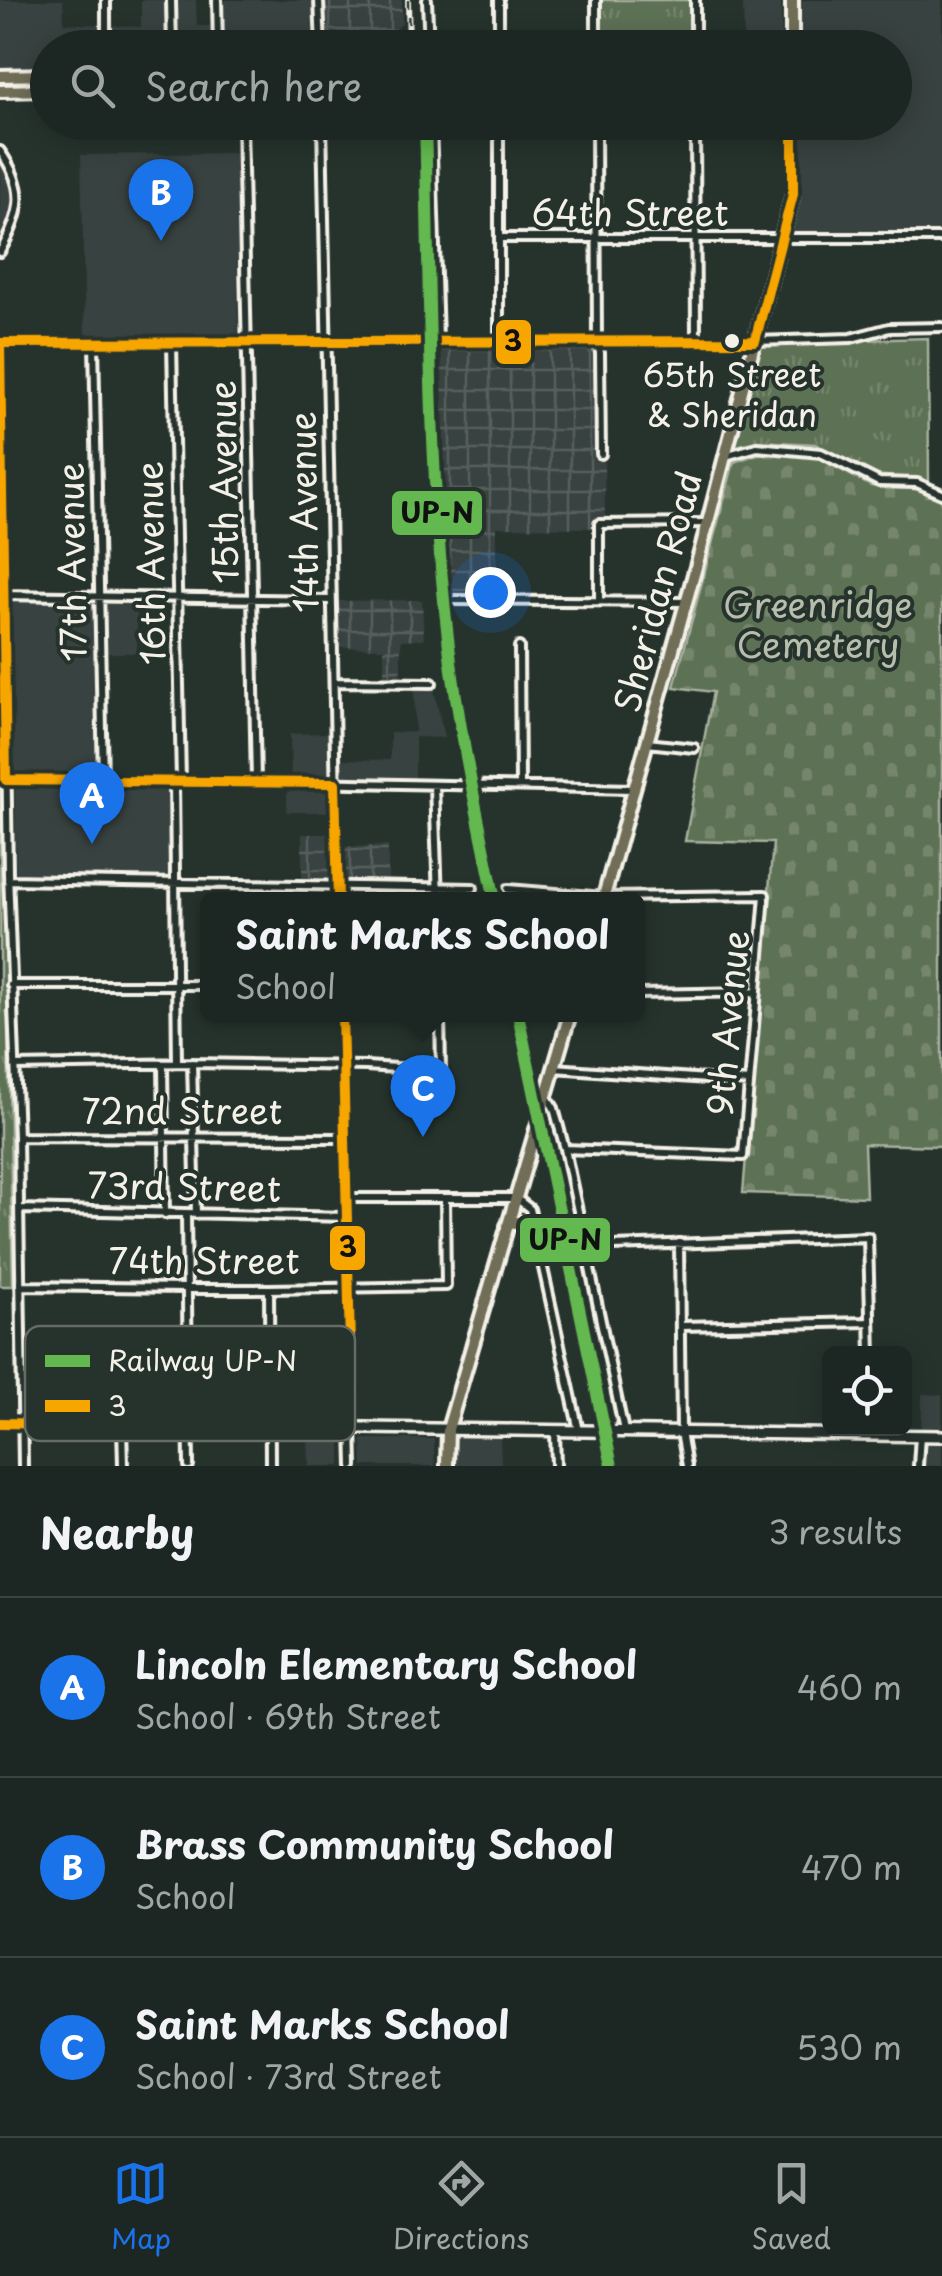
<!DOCTYPE html>
<meta charset="utf-8">
<style>
:root{--surface:#1c2622;--page:#252e2a;--text:#f1f3f6;--muted:#a0a5a5;--line:#3a4340;--accent:#1a73e8}
body{margin:0;font-family:"Playpen Sans",sans-serif;background:var(--page);color:var(--text)}
.controls{position:absolute;right:30px;bottom:30px;display:grid;overflow:hidden;border-radius:15px;box-shadow:0 5px 25px #0003}
.controls button{width:90px;height:90px;display:grid;place-items:center;padding:0;border:0;border-bottom:2px solid var(--line);background:var(--surface);color:var(--text);font:50px sans-serif}
.you{position:absolute;left:490px;top:592px;width:35px;height:35px;margin:-25px;border:8px solid #fff;border-radius:50%;background:#1a73e8;box-shadow:0 0 0 15px #1a73e833}
.badge{display:grid;place-items:center;width:65px;height:65px;border-radius:50%;background:var(--accent);color:#fff;font-size:32px;font-weight:700}
.pin{position:absolute;translate:-50% -82px;filter:drop-shadow(0 2px 5px #0008)}
.pin::after{content:'';position:absolute;top:52px;width:35px;height:30px;background:inherit;clip-path:polygon(0 0,100% 0,50% 100%)}
.popup{position:absolute;left:200px;top:892px;width:445px;height:130px;box-sizing:border-box;display:grid;place-content:center;border-radius:15px;background:var(--surface);filter:drop-shadow(0 2px 8px #0005);font-size:32px;white-space:nowrap;color:var(--muted)}
.popup b{font-size:38px;color:var(--text)}
.popup::after{content:'';position:absolute;left:50%;top:100%;margin-left:-20px;border:20px solid transparent;border-top-color:var(--surface)}
.list{margin:0;padding:0;list-style:none}
h2{display:flex;justify-content:space-between;align-items:center;height:130px;margin:0;padding:0 40px;font-size:42px}
h2 small{font-size:32px;font-weight:400;color:var(--muted)}
.list li{display:grid;grid-template-columns:65px 1fr auto;gap:30px;align-items:center;box-sizing:border-box;height:180px;padding:0 40px;border-top:2px solid var(--line)}
.list b{display:block;font-size:38px;white-space:nowrap}
.list p{margin:0;font-size:32px;white-space:nowrap;color:var(--muted)}
.list em{font-size:32px;font-style:normal;color:var(--muted)}
.icon{flex:none;width:55px;height:55px;fill:none;stroke:currentColor;stroke-width:2;stroke-linecap:round;stroke-linejoin:round}
.map{position:relative;flex:none;width:942px;height:1466px;overflow:hidden}
.search{position:absolute;background:var(--surface);box-shadow:0 5px 25px #0003;left:30px;right:30px;top:30px;height:110px;display:flex;align-items:center;gap:25px;box-sizing:border-box;padding:0 35px;border-radius:55px;color:var(--muted);font-size:38px}
.sheet{height:670px;background:var(--surface)}
nav{display:flex;justify-content:space-around;align-items:center;box-sizing:border-box;height:140px;border-top:2px solid var(--line);background:var(--surface);font-size:28px;color:var(--muted)}
nav a{display:grid;justify-items:center;gap:5px}
nav .on{color:var(--accent)}
.map>svg:first-child{display:block}
.built{fill:#374241}
.industrial{fill:url(#industrial-grid)}
.cemetery{fill:url(#cemetery-stones);stroke:#a8b19e;stroke-width:2.5}
.park{fill:url(#park-tufts);stroke:#a8b19e;stroke-width:2.5}
.lines{fill:none;stroke-linecap:round;stroke-linejoin:round}
.street-casing{stroke:#f4f1e8;stroke-width:14}
.secondary-casing{stroke:#f4f1e8;stroke-width:16}
.primary-casing{stroke:#f4f1e8;stroke-width:18}
.street{stroke:#26332d;stroke-width:6}
.secondary{stroke:#26332d;stroke-width:9}
.primary{stroke:#716e59;stroke-width:10}
.rail-casing{stroke:#f4f1e8;stroke-width:6}
.rail{stroke:#26332d;stroke-width:2.5;stroke-dasharray:8;stroke-linecap:butt}
.bus-1-casing{stroke:#26332d;stroke-width:18}
.bus-1{stroke:#f7a600;stroke-width:10}
.rail-1-casing{stroke:#26332d;stroke-width:20}
.rail-1{stroke:#63b84f;stroke-width:12}
.bus-dot{fill:#f4f1e8;stroke:#26332d;stroke-width:4}
.labels{text-anchor:middle;stroke-width:8;stroke-linejoin:round;paint-order:stroke}
.bus-label{font-size:32px;fill:#f4f1e8;stroke:#26332d}
.street-label{font-size:35px;fill:#f4f1e8;stroke:#26332d}
.park-label{font-size:35px;fill:#b8bead;stroke:#26332d}
.key{fill:#26332d;stroke:#646c65;stroke-width:2.5}
.key-label{font-size:28px;fill:#f4f1e8}
.line-badge{stroke:#26332d;stroke-width:4}
.pale-badge-label{font-size:28px;text-anchor:middle;font-weight:bold;fill:#111}
</style>
<div class="map">
<svg width="942" height="1466" viewBox="0 0 942 1466">
<defs>
<pattern id="industrial-grid" width="8" height="8" patternUnits="userSpaceOnUse" patternTransform="scale(2.5)"><rect width="8" height="8" fill="#374241"/><path d="M0 4h8M4 0v8" fill="none" stroke="#555e5c"/></pattern>
<pattern id="cemetery-stones" width="16" height="16" patternUnits="userSpaceOnUse" patternTransform="scale(2.5)"><rect width="16" height="16" fill="#5d7154"/><path d="M2 7V4a2 2 0 0 1 4 0v3zM10 15v-3a2 2 0 0 1 4 0v3z" fill="#75866d"/></pattern>
<pattern id="park-tufts" width="24" height="20" patternUnits="userSpaceOnUse" patternTransform="scale(2.5)"><rect width="24" height="20" fill="#5d7154"/><path d="M3 7l-1-3M5 7V3M7 7l1-3M15 17l-1-3M17 17v-4M19 17l1-3" fill="none" stroke="#75866d"/></pattern>
</defs>
<rect width="100%" height="100%" fill="#26332d"/>
<filter id="ink" filterUnits="userSpaceOnUse"><feTurbulence type="fractalNoise" baseFrequency=".01" numOctaves="2"/><feDisplacementMap in="SourceGraphic" scale="20" xChannelSelector="R" yChannelSelector="G"/><feConvolveMatrix kernelMatrix="1 2 1 2 8 2 1 2 1" color-interpolation-filters="sRGB"/></filter>
<g filter="url(#ink)">
<!-- built -->
<path class="built" d="M0,0H63L64,23L141,27V0H196L197,26H220V0H312L313,47L48,48L47,71L4,72L0,70Z
M800,0H942V233L792,234L800,188V123L894,122V48L800,47Z
M743,2H781L782,47H744Z
M236,153L238,335L85,338L81,155Z
M0,160L9,175L14,205L11,221L0,242Z
M18,601L137,603V653H95L96,771L92,776L19,775L14,772L10,609L13,602Z
M414,688L434,689L444,738L415,737V778L330,779L331,812H287V789H291L290,734L327,733L329,759L390,760V733L415,732Z
M19,786L167,788L170,875L16,876L15,790Z
M922,1394L942,1395V1466H921Z
M500,1433L501,1466H455L457,1438Z
M308,1437H341V1466H309Z
M362,1439H434L435,1466H363Z"/>
<!-- industrial -->
<path class="industrial" d="M324,0H402V24L374,47H325Z
M441,344L589,345L597,362L598,456L604,457L605,520L595,521V528L497,527V595H449Z
M422,600L424,639L401,640V679L384,678V648L337,647L336,601Z
M302,834H331L332,847L388,846V880H302Z"/>
<!-- cemetery -->
<path class="cemetery" d="M792,453L817,457L871,486L926,490L942,498V1146L864,1144L866,1197L743,1193L773,843L685,841L713,692L674,687L734,462L757,454Z"/>
<!-- park -->
<path class="park" d="M601,0H691L689,47H600Z
M928,338L929,484L911,478L872,475L815,444L757,441L733,447L758,343Z
M0,628L13,1286H0Z"/>
<g class="lines">
<defs>
<path id="street" d="M106,0V48
M171,0L172,48
M217,0L218,48
M319,0L321,48
M427,0L429,48
M499,0V48
M695,0V48
M596,48V0
M242,122L256,781
M322,122L338,900
M431,122L438,339
M499,122V340
M596,122L597,341L600,353L601,454
M695,122L696,340
M0,151C27,189 22,212 0,252
M499,238H942
M0,342L8,873L18,1137L23,1466
M0,343L755,341L851,338L889,328L942,327
M94,343L103,780
M172,343L181,781
M725,456L757,447L821,453L879,482L917,483L942,494
M0,595L331,600
M451,600L685,602
M599,601V524L708,523
M519,647L520,786
M335,682L432,683
M647,743L694,748
M6,780L256,781L634,789
M174,781L177,1063
M434,785L438,900
M8,880L473,888
M508,889L604,897L765,895L743,1156L565,1149
M11,985H208
M638,994L757,992
M342,1014L353,1466
M192,1063L196,1214
M163,1064L165,1214
M15,1066L192,1063L366,1066L441,1071L440,1014
M554,1068L749,1082
M547,1097L554,1108L565,1149L624,1431
M18,1137L345,1138
M346,1198H516L530,1209L579,1431
M20,1209L347,1217
M186,1214L189,1466
M679,1243L681,1432L687,1466
M585,1247L868,1237L871,1354
M22,1286L269,1289L446,1286L445,1198
M269,1289L270,1466
M680,1326L870,1322
M122,1425L123,1466
M555,1431L556,1466
M918,1466L920,1435"/>
<path id="secondary" d="M0,1423L942,1436"/>
<path id="primary" d="M792,0V48
M0,76L48,75
M0,91L48,90
M603,900L701,549L793,194V122
M507,1226L516,1222L533,1225
M447,1466L448,1429L570,1014"/>
</defs>
<!-- street casing -->
<use href="#street" class="street-casing"/>
<!-- secondary casing -->
<use href="#secondary" class="secondary-casing"/>
<!-- primary casing -->
<use href="#primary" class="primary-casing"/>
<!-- street -->
<use href="#street" class="street"/>
<!-- secondary -->
<use href="#secondary" class="secondary"/>
<!-- primary -->
<use href="#primary" class="primary"/>
<defs>
<path id="rail" d="M408,0L409,48"/>
</defs>
<!-- rail casing -->
<use href="#rail" class="rail-casing"/>
<!-- rail -->
<use href="#rail" class="rail"/>
<defs>
<path id="bus-1" d="M338,900L335,783L6,780L0,343L755,341L793,194V122
M0,1423L352,1429L342,1014"/>
</defs>
<!-- bus-1 casing -->
<use href="#bus-1" class="bus-1-casing"/>
<!-- bus-1 -->
<use href="#bus-1" class="bus-1"/>
<defs>
<path id="rail-1" d="M425,122C430,294 428,467 448,638C458,726 477,813 495,900
M518,1014L612,1466"/>
</defs>
<!-- rail-1 casing -->
<use href="#rail-1" class="rail-1-casing"/>
<!-- rail-1 -->
<use href="#rail-1" class="rail-1"/>
</g>
</g>
<!-- markers -->
<circle class="bus-dot" cx="732" cy="341" r="9"/>
<g class="labels">
<!-- bus labels -->
<g class="bus-label">
<text x="732" y="387">65th Street<tspan x="732" dy="40">&amp; Sheridan</tspan></text>
</g>
<!-- street labels -->
<g class="street-label">
<text x="630" y="226">64th Street</text>
<text transform="translate(225 482) rotate(-91)" y="12">15th Avenue</text>
<text transform="translate(305 512) rotate(-91)" y="12">14th Avenue</text>
<text transform="translate(73 562) rotate(-91)" y="12">17th Avenue</text>
<text transform="translate(152 563) rotate(-91)" y="12">16th Avenue</text>
<text transform="translate(659 592) rotate(-75)" y="12">Sheridan Road</text>
<text transform="translate(729 1023) rotate(-85)" y="12">9th Avenue</text>
<text x="182" y="1124">72nd Street</text>
<text transform="translate(184 1188) rotate(1)" y="12">73rd Street</text>
<text x="204" y="1274">74th Street</text>
</g>
<!-- park labels -->
<g class="park-label">
<text x="818" y="618">Greenridge<tspan x="818" dy="40">Cemetery</tspan></text>
</g>
</g>
<!-- legend -->
<rect x="25" y="1326" width="330" height="115" rx="15" class="key"/>
<rect x="45" y="1355" width="45" height="12" fill="#63b84f"/>
<rect x="45" y="1400" width="45" height="12" fill="#f7a600"/>
<g class="key-label">
<text x="108" y="1371">Railway UP-N</text>
<text x="108" y="1416">3</text>
</g>
<g class="line-badge">
<rect x="494" y="318" width="39" height="48" rx="10" fill="#f7a600"/>
<rect x="390" y="489" width="94" height="48" rx="10" fill="#63b84f"/>
<rect x="518" y="1216" width="94" height="48" rx="10" fill="#63b84f"/>
<rect x="328" y="1224" width="39" height="48" rx="10" fill="#f7a600"/>
</g>
<g class="pale-badge-label">
<text x="513" y="351">3</text>
<text x="437" y="523">UP-N</text>
<text x="565" y="1250">UP-N</text>
<text x="348" y="1257">3</text>
</g>
</svg>
<div class="controls">
<button><svg class="icon" aria-label="locate" viewBox="0 0 24 24"><circle cx="12" cy="12" r="6"/><path d="M12 2v4M12 18v4M2 12h4M18 12h4"/></svg></button>
</div>
<div class="you"></div>
<div class="pin badge" style="left:92px;top:844px">A</div>
<div class="pin badge" style="left:161px;top:241px">B</div>
<div class="pin badge" style="left:423px;top:1137px">C</div>
<div class="popup"><b>Saint Marks School</b>School</div>
<div class="search"><svg class="icon" aria-label="search" viewBox="0 0 24 24"><circle cx="10" cy="10" r="6"/><path d="M15 15l6 6"/></svg>Search here</div>
</div>
<section class="sheet">
<h2>Nearby<small>3 results</small></h2>
<ul class="list">
<li><span class="badge">A</span><div><b>Lincoln Elementary School</b><p>School · 69th Street</p></div><em>460 m</em></li>
<li><span class="badge">B</span><div><b>Brass Community School</b><p>School</p></div><em>470 m</em></li>
<li><span class="badge">C</span><div><b>Saint Marks School</b><p>School · 73rd Street</p></div><em>530 m</em></li>
</ul>
</section>
<nav>
<a class="on"><svg class="icon" aria-label="map" viewBox="0 0 24 24"><path d="M3 6l6-2 6 2 6-2v14l-6 2-6-2-6 2zM9 4v14M15 6v14"/></svg>Map</a>
<a><svg class="icon" aria-label="directions" viewBox="0 0 24 24"><path d="M12 3l9 9-9 9-9-9zM9 14v-3h6M13 9l2 2-2 2"/></svg>Directions</a>
<a><svg class="icon" aria-label="saved" viewBox="0 0 24 24"><path d="M7 4h10v16l-5-4-5 4z"/></svg>Saved</a>
</nav>
